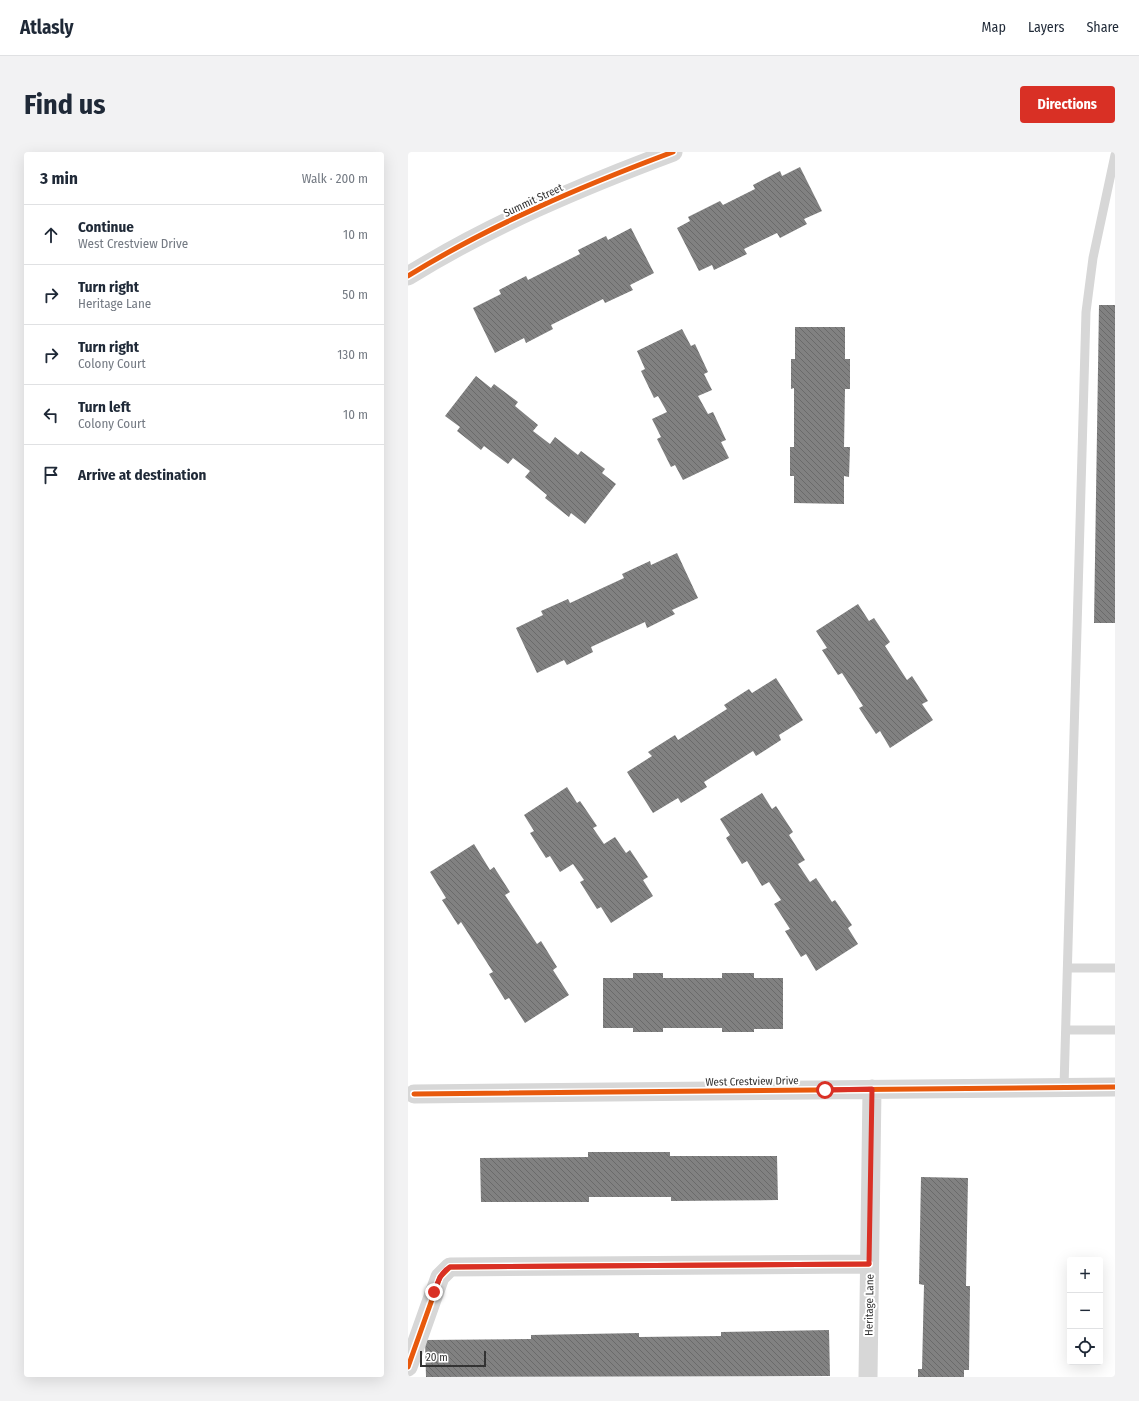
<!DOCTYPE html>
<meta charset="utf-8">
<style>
:root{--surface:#fff;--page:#f2f2f3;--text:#1f2937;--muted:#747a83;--line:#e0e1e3;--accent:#d93025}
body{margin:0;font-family:"Fira Sans Condensed",sans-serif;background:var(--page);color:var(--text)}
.controls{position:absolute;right:12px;bottom:12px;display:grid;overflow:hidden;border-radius:4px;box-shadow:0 4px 16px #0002}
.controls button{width:36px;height:36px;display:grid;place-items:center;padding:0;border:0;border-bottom:1px solid var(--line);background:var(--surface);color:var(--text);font:20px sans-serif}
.scale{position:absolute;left:12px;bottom:10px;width:66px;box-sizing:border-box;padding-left:4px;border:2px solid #333;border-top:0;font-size:11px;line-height:14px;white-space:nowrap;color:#333;-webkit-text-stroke:3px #fff;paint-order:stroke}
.stop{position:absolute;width:12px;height:12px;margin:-9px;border:3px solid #d93025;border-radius:50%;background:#fff}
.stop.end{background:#d93025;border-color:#fff;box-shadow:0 1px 4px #0008}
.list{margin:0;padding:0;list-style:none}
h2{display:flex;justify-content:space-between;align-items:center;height:52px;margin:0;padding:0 16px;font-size:17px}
h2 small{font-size:13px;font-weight:400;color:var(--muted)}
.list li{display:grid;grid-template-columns:26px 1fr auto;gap:12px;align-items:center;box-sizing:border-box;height:60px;padding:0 16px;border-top:1px solid var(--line)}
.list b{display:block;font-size:15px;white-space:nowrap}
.list p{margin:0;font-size:13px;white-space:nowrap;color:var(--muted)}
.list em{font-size:13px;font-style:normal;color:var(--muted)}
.icon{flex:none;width:22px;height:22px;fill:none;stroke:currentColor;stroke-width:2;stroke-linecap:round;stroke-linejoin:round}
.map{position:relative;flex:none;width:707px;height:1225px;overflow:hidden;border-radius:4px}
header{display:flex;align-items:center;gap:24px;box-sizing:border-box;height:56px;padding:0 20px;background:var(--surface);border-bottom:1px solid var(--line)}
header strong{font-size:19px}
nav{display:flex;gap:22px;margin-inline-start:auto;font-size:14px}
.intro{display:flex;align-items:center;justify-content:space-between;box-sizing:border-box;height:96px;padding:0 24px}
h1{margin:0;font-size:28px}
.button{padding:10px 18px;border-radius:4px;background:var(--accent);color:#fff;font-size:14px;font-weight:700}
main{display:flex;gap:24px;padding:0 24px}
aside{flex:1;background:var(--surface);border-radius:4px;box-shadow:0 4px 16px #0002}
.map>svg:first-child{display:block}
.building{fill:url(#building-back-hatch)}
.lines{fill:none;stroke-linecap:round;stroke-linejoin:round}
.lane{stroke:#d7d7d7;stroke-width:9}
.street{stroke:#d7d7d7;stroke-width:19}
.cycleway-casing{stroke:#fff;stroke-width:8}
.cycleway{stroke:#e8590c;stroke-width:5}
.route{stroke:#d93025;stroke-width:5}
.labels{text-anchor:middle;stroke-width:4;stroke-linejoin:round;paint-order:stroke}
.street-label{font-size:11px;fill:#333;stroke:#fff}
</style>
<header>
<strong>Atlasly</strong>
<nav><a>Map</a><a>Layers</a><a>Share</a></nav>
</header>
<div class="intro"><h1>Find us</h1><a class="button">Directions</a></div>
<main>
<aside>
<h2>3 min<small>Walk · 200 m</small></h2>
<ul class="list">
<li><svg class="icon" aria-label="ahead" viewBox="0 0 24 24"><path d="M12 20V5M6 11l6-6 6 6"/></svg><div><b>Continue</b><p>West Crestview Drive</p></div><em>10 m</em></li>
<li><svg class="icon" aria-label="right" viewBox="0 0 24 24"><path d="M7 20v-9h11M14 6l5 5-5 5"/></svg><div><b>Turn right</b><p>Heritage Lane</p></div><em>50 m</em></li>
<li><svg class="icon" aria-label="right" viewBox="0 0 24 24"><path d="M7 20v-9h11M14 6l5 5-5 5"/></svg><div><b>Turn right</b><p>Colony Court</p></div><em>130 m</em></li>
<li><svg class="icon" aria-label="left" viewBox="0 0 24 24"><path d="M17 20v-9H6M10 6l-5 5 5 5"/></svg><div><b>Turn left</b><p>Colony Court</p></div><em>10 m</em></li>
<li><svg class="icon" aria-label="arrive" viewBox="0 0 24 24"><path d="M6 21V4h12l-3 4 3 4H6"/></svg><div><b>Arrive at destination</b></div></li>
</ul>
</aside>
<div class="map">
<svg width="707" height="1225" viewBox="0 0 707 1225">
<defs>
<pattern id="building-back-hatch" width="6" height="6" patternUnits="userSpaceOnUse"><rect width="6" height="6" fill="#818181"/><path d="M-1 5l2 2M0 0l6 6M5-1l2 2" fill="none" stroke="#6a6a6a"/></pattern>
</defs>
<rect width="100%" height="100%" fill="#fff"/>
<!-- building -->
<path class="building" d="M392,15L414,59L396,67L399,72L372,86L369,81L336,97L339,102L306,118L304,113L291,119L269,76L282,69L280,65L312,49L315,53L347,37L345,33L372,19L374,24Z
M223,76L246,121L222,133L225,138L197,151L195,147L143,173L145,177L118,191L116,186L87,201L65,156L93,142L91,138L118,124L120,128L172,102L170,98L198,84L200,88Z
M691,153H707V471H686Z
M387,175H437V207H442V237H437L436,295H442L441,325L436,324V352L386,351V324H382V295H386V236L383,237V207H387Z
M274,177L283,194L287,192L300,220L296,222L304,238L290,244L300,262L305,260L318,288L313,290L321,306L275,328L267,313L263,315L249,287L253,285L244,267L259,260L250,244L246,246L233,219L237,217L229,199Z
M68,224L83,236L86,232L110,250L107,254L130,273L125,279L142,292L147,285L170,303L173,299L197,317L194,321L208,332L177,372L163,361L161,365L137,346L139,343L117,325L122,319L105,306L100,312L76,294L73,298L49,279L52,275L37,264Z
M269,401L290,446L264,458L267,462L239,476L237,470L183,495L185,500L159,513L156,508L129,521L108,476L135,463L133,459L160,447L162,451L216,426L214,422L242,409L243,413Z
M450,452L461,469L466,466L482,490L477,494L499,528L504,524L520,549L514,552L525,568L482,596L472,579L468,582L451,556L455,554L434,521L430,523L414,498L419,496L408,479Z
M368,526L395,568L371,583L373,588L348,604L345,599L296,630L299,635L273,651L270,646L245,661L219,620L244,604L240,600L267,583L270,588L319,557L316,553L341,537L344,541Z
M159,635L169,651L172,649L189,674L185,676L196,692L207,685L218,701L222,698L240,725L235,728L245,744L203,771L193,755L189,757L172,730L176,728L165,712L152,720L142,704L138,706L122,681L126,679L116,663Z
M354,641L364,657L368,654L385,680L381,683L397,708L390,712L402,730L408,726L424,750L427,748L444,773L440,776L450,792L408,819L398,802L393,805L377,779L382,777L366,752L373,748L361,730L354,734L339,709L334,712L318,686L322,683L312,667Z
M66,692L82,718L86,715L102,740L97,743L129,792L133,789L149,815L145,818L161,843L117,871L101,846L97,848L81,822L85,820L53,770L50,773L34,748L38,746L22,720Z
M225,821H255V826H314V821H346V826H375V877H346V880H314V876H255V880H225V876H195V826H225Z
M180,1000H262V1004H369L370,1048L263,1049V1045H181V1050H73L72,1006L180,1005Z
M513,1025L560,1026L558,1134H562L561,1218H556V1225H510V1217H514L516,1133L511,1132Z
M421,1178L422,1224L18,1225L17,1188L123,1187V1183L231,1181V1185L313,1184V1180Z"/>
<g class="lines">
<!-- lane -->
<path class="lane" d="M660,816H707
M658,878H707
M656,935L678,160L685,106L707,3"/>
<!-- street -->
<path class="street" d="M0,124C82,73 174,34 265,0
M6,942L707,935
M0,1215L32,1125L42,1115L461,1112
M460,1225L464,937"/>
<defs>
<path id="cycleway" d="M0,124C82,73 174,34 265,0
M6,942L707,935
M0,1215L32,1125L42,1115L461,1112"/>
</defs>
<!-- cycleway casing -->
<use href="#cycleway" class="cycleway-casing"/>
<!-- cycleway -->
<use href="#cycleway" class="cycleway"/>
</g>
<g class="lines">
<!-- route -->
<path class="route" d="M26,1140C30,1130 32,1121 42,1115L461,1112L464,937L417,938"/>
</g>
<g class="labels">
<!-- street labels -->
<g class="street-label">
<text transform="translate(125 48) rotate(-25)" y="4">Summit Street</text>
<text transform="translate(344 929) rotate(-1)" y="4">West Crestview Drive</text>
<text transform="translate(461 1153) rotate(-89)" y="4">Heritage Lane</text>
</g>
</g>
</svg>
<div class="controls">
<button>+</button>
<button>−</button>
<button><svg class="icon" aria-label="locate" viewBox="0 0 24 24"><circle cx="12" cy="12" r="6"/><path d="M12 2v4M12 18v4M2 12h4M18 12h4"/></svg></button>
</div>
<div class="scale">20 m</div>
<div class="stop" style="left:417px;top:938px"></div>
<div class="stop end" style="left:26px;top:1140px"></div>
</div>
</main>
